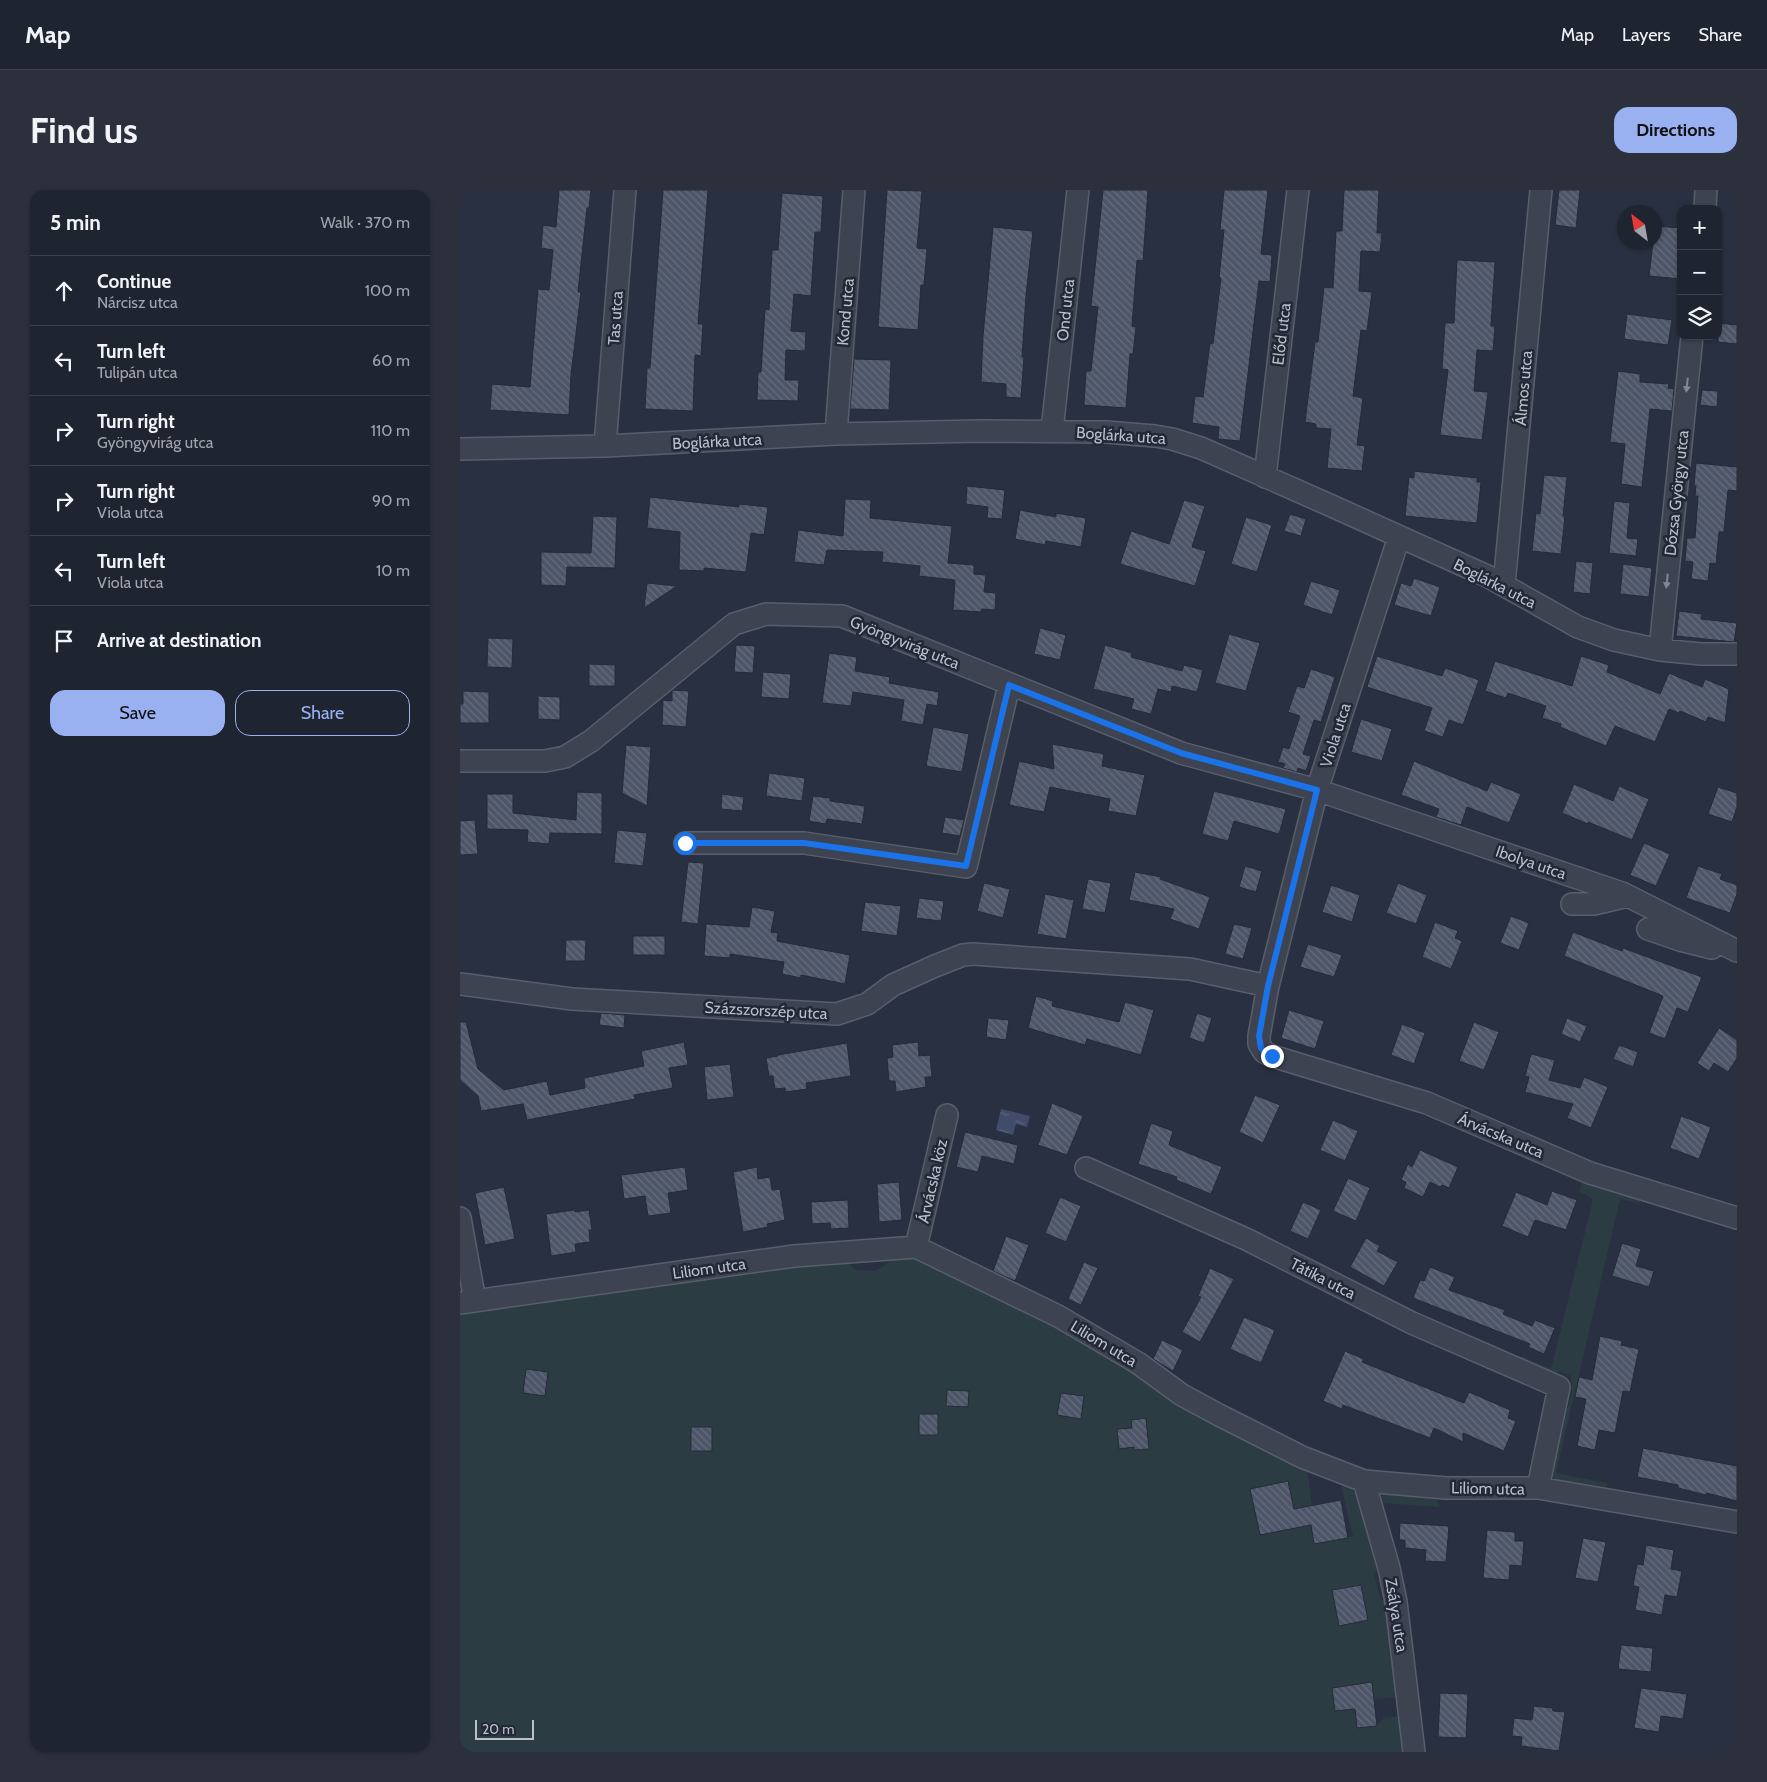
<!DOCTYPE html>
<meta charset="utf-8">
<style>
:root{--surface:#1f2431;--page:#2c303d;--text:#f1f3f6;--muted:#a1a4ab;--line:#3c414d;--accent:#99b0f1}
body{margin:0;font-family:Cabin,sans-serif;background:var(--page);color:var(--text)}
.controls{position:absolute;right:15px;top:15px;display:grid;overflow:hidden;border-radius:10px;box-shadow:0 1px 4px #0004}
.controls button{width:45px;height:45px;display:grid;place-items:center;padding:0;border:0;border-bottom:1px solid var(--line);background:var(--surface);color:var(--text);font:25px sans-serif}
.compass{position:absolute;left:1157px;top:15px;width:45px;height:45px;border-radius:50%;background:var(--surface);box-shadow:0 1px 4px #0004;rotate:329deg}
.scale{position:absolute;left:15px;bottom:12px;width:59px;box-sizing:border-box;padding-left:5px;border:2px solid #babfcb;border-top:0;font-size:14px;line-height:18px;white-space:nowrap;color:#babfcb;-webkit-text-stroke:4px #222836;paint-order:stroke}
.stop{position:absolute;width:15px;height:15px;margin:-11px;border:4px solid #1a73e8;border-radius:50%;background:#fff}
.stop.end{background:#1a73e8;border-color:#fff;box-shadow:0 1px 5px #0008}
.list{margin:0;padding:0;list-style:none}
h2{display:flex;justify-content:space-between;align-items:center;height:65px;margin:0;padding:0 20px;font-size:21px}
h2 small{font-size:16px;font-weight:400;color:var(--muted)}
.list li{display:grid;grid-template-columns:32px 1fr auto;gap:15px;align-items:center;box-sizing:border-box;height:70px;padding:0 20px;border-top:1px solid var(--line)}
.list b{display:block;font-size:19px;white-space:nowrap}
.list p{margin:0;font-size:16px;white-space:nowrap;color:var(--muted)}
.list em{font-size:16px;font-style:normal;color:var(--muted)}
.actions{display:flex;gap:10px;padding:15px 20px}
.actions a{flex:1;padding:11px 0;border:1px solid var(--accent);border-radius:15px;text-align:center;font-size:18px;color:var(--accent)}
.actions .main{background:var(--accent);color:#111}
.icon{flex:none;width:28px;height:28px;fill:none;stroke:currentColor;stroke-width:2;stroke-linecap:round;stroke-linejoin:round}
.map{position:relative;flex:none;width:1277px;height:1562px;overflow:hidden;border-radius:15px}
header{display:flex;align-items:center;gap:30px;box-sizing:border-box;height:70px;padding:0 25px;background:var(--surface);border-bottom:1px solid var(--line)}
header strong{font-size:24px}
nav{display:flex;gap:28px;margin-inline-start:auto;font-size:18px}
.intro{display:flex;align-items:center;justify-content:space-between;box-sizing:border-box;height:120px;padding:0 30px}
h1{margin:0;font-size:35px}
.button{padding:12px 22px;border-radius:15px;background:var(--accent);color:#111;font-size:18px;font-weight:700}
main{display:flex;gap:30px;padding:0 30px}
aside{flex:1;background:var(--surface);border-radius:15px;box-shadow:0 1px 4px #0004}
.map>svg:first-child{display:block}
.grass{fill:#2b3d42}
.water{fill:url(#water-ripples)}
.building{fill:url(#building-back-hatch);stroke:#242a38}
.lines{fill:none;stroke-linecap:round;stroke-linejoin:round}
.minor-casing{stroke:#585e6b;stroke-width:24}
.minor{stroke:#3d4351;stroke-width:21}
.oneway{fill:#828794}
.route{stroke:#1a73e8;stroke-width:6}
.labels{text-anchor:middle;stroke-width:5;stroke-linejoin:round;paint-order:stroke}
.street-label{font-size:16px;fill:#babfcb;stroke:#222836}
</style>
<header>
<strong>Map</strong>
<nav><a>Map</a><a>Layers</a><a>Share</a></nav>
</header>
<div class="intro"><h1>Find us</h1><a class="button">Directions</a></div>
<main>
<aside>
<h2>5 min<small>Walk · 370 m</small></h2>
<ul class="list">
<li><svg class="icon" aria-label="ahead" viewBox="0 0 24 24"><path d="M12 20V5M6 11l6-6 6 6"/></svg><div><b>Continue</b><p>Nárcisz utca</p></div><em>100 m</em></li>
<li><svg class="icon" aria-label="left" viewBox="0 0 24 24"><path d="M17 20v-9H6M10 6l-5 5 5 5"/></svg><div><b>Turn left</b><p>Tulipán utca</p></div><em>60 m</em></li>
<li><svg class="icon" aria-label="right" viewBox="0 0 24 24"><path d="M7 20v-9h11M14 6l5 5-5 5"/></svg><div><b>Turn right</b><p>Gyöngyvirág utca</p></div><em>110 m</em></li>
<li><svg class="icon" aria-label="right" viewBox="0 0 24 24"><path d="M7 20v-9h11M14 6l5 5-5 5"/></svg><div><b>Turn right</b><p>Viola utca</p></div><em>90 m</em></li>
<li><svg class="icon" aria-label="left" viewBox="0 0 24 24"><path d="M17 20v-9H6M10 6l-5 5 5 5"/></svg><div><b>Turn left</b><p>Viola utca</p></div><em>10 m</em></li>
<li><svg class="icon" aria-label="arrive" viewBox="0 0 24 24"><path d="M6 21V4h12l-3 4 3 4H6"/></svg><div><b>Arrive at destination</b></div></li>
</ul>
<div class="actions"><a class="main">Save</a><a>Share</a></div>
</aside>
<div class="map">
<svg width="1277" height="1562" viewBox="0 0 1277 1562">
<defs>
<pattern id="water-ripples" width="26" height="14" patternUnits="userSpaceOnUse" patternTransform="scale(1.25)"><rect width="26" height="14" fill="#404c69"/><path d="M2 4q2-2 4 0t4 0M15 11q2-2 4 0t4 0" fill="none" stroke="#5a647d"/></pattern>
<pattern id="building-back-hatch" width="6" height="6" patternUnits="userSpaceOnUse" patternTransform="scale(1.25)"><rect width="6" height="6" fill="#4d5568"/><path d="M-1 5l2 2M0 0l6 6M5-1l2 2" fill="none" stroke="#656c7c"/></pattern>
</defs>
<rect width="100%" height="100%" fill="#293041"/>
<!-- grass -->
<path class="grass" d="M1122,989L1180,1009L1179,1013L1160,1009L1096,1283L1147,1293L1146,1297L1094,1289L1088,1283L1102,1224L1107,1220L1112,1203L1111,1186L1100,1181L1091,1186L1062,1171V1166L1091,1179L1133,1009L1120,1002Z
M441,1064H456L591,1130L630,1158L730,1217L847,1277L852,1315L881,1310L888,1348L893,1346L879,1288L895,1292L918,1382L914,1383L921,1410L929,1411L938,1507L914,1509L917,1535L924,1528L939,1526L942,1562H0V1121L333,1075L389,1073L395,1080L416,1081Z
M929,1300L975,1306L980,1317L920,1313L919,1308Z"/>
<!-- water -->
<path class="water" d="M541,919L570,926L567,937L556,934L553,945L536,940Z"/>
<!-- building -->
<path class="building" d="M99,0H131L129,18H127L118,102H121L111,185L109,225L30,220L32,194L70,197L78,99L89,100L93,60L81,58L83,35L96,37Z
M203,0H248L238,134H243L241,166L235,165L233,221L185,219L187,178H190Z
M427,0L462,1L457,58L467,59L464,95H461L458,140L418,137Z
M643,0H688L683,71L677,70L672,136L676,137L673,164H670L666,218L624,215L626,181H631L638,117L631,116Z
M764,0H808L801,64L812,65L810,92L799,91L780,251L758,249L759,237L732,233L735,206L743,207L750,153L753,154L761,88H759L764,40H760Z
M884,0H919L917,43H922L920,62L901,61L899,101L912,102L907,141L901,140L893,206L903,208L897,255L905,256L902,281L867,278L871,239L856,238V234L845,232L855,152H858L864,97L873,98L876,41H882Z
M1099,0H1120L1116,38L1095,35Z
M322,3L363,6L361,42H355L351,106L334,104L331,141L346,142L345,161L326,160L325,190H339L338,211L297,210L298,182H301L305,119L309,120L312,60H318Z
M1195,36L1221,38V89L1189,86L1193,52H1194Z
M533,37L573,41L566,106L562,167H564L561,208L546,207V194L521,192L523,146Z
M997,70L1035,72L1031,136H1035L1033,161L1017,160L1014,201L1028,202L1022,250L980,245L988,180L982,179L985,133H994Z
M1167,124L1212,130L1208,155L1164,149Z
M1258,133L1277,135V154L1258,152Z
M394,169L431,170L429,220L390,219Z
M1158,181L1180,184V192L1209,194L1208,198L1214,199L1212,221L1190,219L1182,297L1161,294L1165,254L1150,252Z
M1242,200L1258,201L1257,217L1240,215Z
M1236,273L1277,277V301L1268,300L1264,342H1259L1256,374L1250,373L1248,391L1231,389L1233,372L1225,371L1227,348H1235L1238,306H1235L1236,296H1234Z
M954,281L1017,288V292H1021L1017,333L945,326L949,287L954,288Z
M1084,285L1107,287L1103,326H1105L1101,364L1072,361L1076,323L1080,324Z
M507,296L545,300L542,329L527,328L528,317L506,314Z
M190,307L279,317V314L308,317L304,345L291,343L286,382L244,378V381L219,380L220,342L187,338Z
M385,309L411,310L410,328L492,336L488,373L514,375V384L526,385L524,402L536,403L535,420L522,419L521,422L493,420L495,390L459,386L460,376L422,372L423,362L367,360L364,375L334,372L338,340L383,346Z
M724,310L745,316L732,357L746,361L735,396L660,374L671,341L709,354Z
M1154,311L1170,313L1167,348L1178,349L1176,366L1149,363Z
M560,320L596,327V323L626,328L621,357L586,351L585,355L555,349Z
M830,324L846,329L841,346L824,341Z
M133,326L157,327L155,378L107,377L106,396L81,395V362L131,363Z
M786,327L812,335L797,382L771,374Z
M1116,371L1133,373L1130,404L1113,402Z
M1163,374L1192,378L1189,407L1160,404Z
M954,388L980,397L971,426L934,415L941,393L951,396Z
M851,391L880,400L872,425L843,415Z
M187,393L217,396L184,418Z
M1219,421L1242,424L1241,429L1277,433L1274,452L1216,446Z
M580,438L606,445L600,470L574,464Z
M769,444L800,453L786,501L755,493Z
M28,448L53,449L52,478L27,477Z
M276,455L295,456L293,483L274,482Z
M645,455L672,463L671,467L722,481L724,475L743,480L737,502L712,496L711,502L698,499L691,524L671,519L674,509L633,499Z
M369,463L397,467L395,481L430,487L429,493L479,502L477,516L467,514L463,535L441,531L444,510L393,502L391,516L362,513Z
M917,466L982,486L985,478L1019,490L1003,535L989,530L983,547L964,541L972,518L907,497Z
M1121,466L1149,475L1147,482L1200,504L1209,483L1242,497L1245,489L1269,499L1265,533L1248,527L1246,532L1220,521L1219,523L1209,519L1195,552L1155,536L1146,556L1100,537L1101,534L1082,528L1086,516L1048,503L1046,508L1025,501L1035,471L1112,496Z
M129,474L155,475V496H129Z
M851,479L875,487L861,532L854,530L843,564L851,566L846,581L838,578L837,582L823,578L825,574L818,572L823,557L829,559L840,526L828,522L837,496L844,498Z
M303,482L331,484L329,509L301,507Z
M212,500L229,501L226,537L202,535L203,510L212,511Z
M3,501L29,502V533H0V514H3Z
M78,506L100,507V530L78,529Z
M901,529L932,539L922,571L891,562Z
M473,537L509,544L502,582L466,576Z
M592,554L644,564L642,576L685,585L676,626L648,621L650,609L590,597L584,622L549,615L559,571L594,579Z
M166,555L191,557L187,616L162,603Z
M954,571L1027,601L1031,592L1061,604L1049,633L1007,617L1001,635L976,627L979,619L941,605Z
M309,583L345,588L342,611L306,606Z
M1114,594L1153,611L1159,596L1189,609L1172,650L1128,632V634L1102,623Z
M1258,597L1277,603V617L1272,632L1248,624Z
M754,601L826,619L819,644L774,631L768,651L742,644Z
M117,602L142,603V644L90,643L89,654L67,652L68,640L27,639V604H53V623L116,630Z
M262,604L284,607L282,621L261,619Z
M353,606L370,608V611L405,616L402,634L367,629L366,634L349,631Z
M485,627L504,630L500,646L482,643Z
M15,630L18,664L0,665V631Z
M157,640L187,643L183,676L154,673Z
M1184,653L1210,664L1196,696L1170,685Z
M228,672L244,673L238,734L221,732Z
M785,676L802,681L796,702L779,697Z
M1238,676L1262,684L1260,689L1277,695V704L1270,723L1226,708Z
M675,682L701,687L700,689L750,707L739,739L710,729L714,719L669,710Z
M628,689L651,693L645,723L622,719Z
M524,693L550,699L543,728L517,721Z
M938,693L967,705L956,734L926,723Z
M871,695L900,705L892,732L862,722Z
M585,704L614,710L606,749L577,744Z
M459,708L484,711L481,731L456,728Z
M405,712L441,716L437,746L401,741Z
M292,717L315,721L311,742L318,743L317,751L390,765L385,794L341,785V788L322,784L324,772L270,764V768L244,766L246,734L289,737Z
M1051,726L1069,733L1059,760L1040,753Z
M975,732L998,741L995,748L1002,751L991,779L962,767Z
M774,734L792,738L783,769L765,764Z
M1113,742L1162,761L1163,758L1242,787L1228,822L1217,818L1205,849L1189,843L1203,806L1104,766Z
M173,746H205V765H173Z
M106,750H126L125,771H105Z
M848,754L882,765L874,787L840,777Z
M576,806L593,811L592,816L659,832L665,812L694,820L681,865L627,849L625,855L568,838Z
M829,820L864,831L855,859L821,848Z
M141,823L165,825L164,838L139,835Z
M737,823L752,828L744,853L729,848Z
M528,828L549,830L546,850L526,847Z
M1107,828L1127,836L1120,852L1101,844Z
M0,832H6L18,879L44,900L87,891L90,905L125,898L124,888L184,876L181,861L224,852L228,875L209,878L213,898L174,905L175,909L67,930L63,914L21,921L18,906L0,890Z
M1014,832L1039,842L1024,880L999,871Z
M942,834L965,843L954,874L931,865Z
M1259,838L1277,850V868L1268,882L1254,873L1249,881L1237,873Z
M458,852L459,866L470,865L472,887H465L466,897L436,902L435,891H429L427,868L433,867L432,855Z
M387,853L391,886L346,893L347,899L325,902V898L315,899L313,886H309L306,868L318,866V865Z
M1159,855L1178,862L1173,877L1153,869Z
M1071,864L1095,870L1089,890L1120,898L1124,887L1148,897L1131,938L1107,928L1113,914L1065,902L1069,887L1065,886Z
M270,874L274,907L247,910L244,877Z
M795,905L820,915L803,953L779,942Z
M592,913L623,926L607,965L578,955Z
M1221,926L1251,937L1239,969L1210,958Z
M873,930L898,941L885,971L860,960Z
M691,933L713,941L709,955L762,977L751,1004L716,990L717,987L678,974Z
M505,942L558,955L554,974L522,966L518,982L496,977Z
M960,960L998,977L989,998L982,995L980,997L970,992L963,1007L944,998L946,992L941,990L948,974L952,977Z
M225,977L228,1000L208,1003L211,1023L188,1026L185,1006L164,1009L161,985Z
M297,977L298,989L310,987L312,1000L320,999L325,1030L307,1034L308,1037L283,1042L273,982Z
M888,988L910,998L896,1031L873,1021Z
M439,992L442,1030L419,1032L417,994Z
M44,997L55,1049L25,1055L15,1003Z
M1092,1001L1117,1010L1106,1040L1075,1030L1068,1047L1042,1036L1056,1002L1087,1015Z
M600,1007L621,1016L606,1052L585,1043Z
M388,1010L389,1038L371,1039L370,1033L352,1034L351,1012Z
M843,1012L861,1020L848,1049L830,1041Z
M114,1020L115,1022L129,1020L132,1040H129L130,1052L115,1054L116,1062L91,1066L86,1024Z
M546,1046L569,1055L555,1091L533,1081Z
M906,1048L920,1056L917,1061L938,1072L924,1096L890,1077Z
M1162,1053L1181,1059L1176,1076L1194,1081L1189,1097L1152,1086Z
M624,1072L638,1078L621,1115L608,1109Z
M970,1077L995,1087L989,1100L1045,1120L1043,1124L1072,1136L1075,1130L1095,1138L1084,1164L1068,1157L1070,1154L953,1108L960,1090L964,1091Z
M750,1078L774,1089L740,1152L722,1142L741,1107L738,1106Z
M784,1127L815,1140L801,1173L770,1159Z
M1140,1146L1162,1151L1161,1155L1179,1159L1170,1202L1163,1201L1155,1243L1139,1240L1135,1260L1117,1256L1126,1209L1115,1207L1119,1187L1132,1190Z
M702,1150L723,1160L713,1181L693,1169Z
M885,1161L904,1169L902,1172L1004,1213L1009,1202L1050,1220L1048,1228L1056,1231L1044,1261L1003,1243V1252L974,1238L970,1248L883,1215L882,1219L863,1211Z
M66,1179L88,1182L85,1206L63,1203Z
M487,1200L509,1201L508,1217L486,1216Z
M601,1203L624,1206L621,1229L597,1225Z
M459,1224H478V1245H459Z
M686,1228L689,1259L674,1260V1257L659,1259L657,1239L672,1238L671,1230Z
M231,1237H252V1261H231Z
M1183,1258L1277,1276V1311L1247,1303L1246,1305L1218,1298V1295L1177,1287Z
M828,1291L834,1319L881,1310L888,1348L854,1354L851,1335L800,1345L790,1299Z
M940,1333L989,1336L986,1372L965,1371L966,1360L945,1358V1350H939Z
M1027,1340L1055,1342V1351H1064L1062,1376L1050,1375L1049,1390L1023,1388Z
M1123,1348L1146,1352L1138,1392L1115,1388Z
M1186,1355L1214,1360L1211,1379L1222,1381L1217,1407L1205,1405L1202,1425L1175,1420L1179,1397L1173,1396L1177,1374L1183,1375Z
M901,1395L908,1430L879,1436L872,1400Z
M1161,1455L1193,1458L1191,1482L1158,1479Z
M912,1492L917,1536L897,1538L895,1519L875,1521L872,1498Z
M1181,1498L1227,1504L1223,1529L1201,1526L1199,1542L1174,1538Z
M980,1503L1008,1504L1006,1548L978,1547Z
M1074,1516L1092,1518L1093,1521L1105,1522L1099,1561L1061,1556L1062,1547L1052,1546L1054,1528L1072,1530Z"/>
<g class="lines">
<defs>
<path id="minor" d="M1245,19L1246,0
M592,241L618,0
M376,244L394,0
M145,256L165,0
M0,259L145,256L376,244L520,241L646,242L695,246L712,249L741,258L874,317L1027,386L1118,437L1154,450L1200,460L1241,464H1277
M805,287L838,0
M939,347L857,600L808,796L799,846V854L804,862L812,866L967,913L1130,983L1277,1028
M1044,395L1081,0
M1200,460L1232,146
M0,571H85L105,567L131,551L274,434L306,424L382,426L721,563L857,600L1162,703L1277,761
M225,653H344L506,677L549,495
M1112,714H1134L1168,706
M1188,739L1220,750L1252,758
M0,794L112,809L377,824L407,814L433,795L475,776L503,765L513,764L730,779L808,796
M626,978L786,1049L952,1133L1099,1197L1078,1298
M0,1028L15,1111
M456,1057L487,925
M0,1113L334,1066L456,1057L598,1126L678,1173L722,1205L759,1225L842,1267L904,1291L986,1298H1078L1277,1332
M904,1291L929,1378L936,1412L954,1562"/>
</defs>
<!-- minor casing -->
<use href="#minor" class="minor-casing"/>
<!-- minor -->
<use href="#minor" class="minor"/>
</g>
<!-- one-way arrows -->
<defs><path id="oneway-solid" d="M-6-.8H1V-3.2L6.5 0L1 3.2V.8H-6Z" transform="scale(1.25)"/></defs>
<g class="oneway">
<use href="#oneway-solid" transform="translate(1227 195) rotate(96)"/>
<use href="#oneway-solid" transform="translate(1207 391) rotate(96)"/>
</g>
<g class="lines">
<!-- route -->
<path class="route" d="M225,653H344L506,676L549,495L721,563L857,600L808,796L799,846L801,858L804,862L812,866"/>
</g>
<g class="labels">
<!-- street labels -->
<g class="street-label">
<text transform="translate(605 120) rotate(-84)" y="6">Ond utca</text>
<text transform="translate(385 122) rotate(-85)" y="6">Kond utca</text>
<text transform="translate(155 128) rotate(-86)" y="6">Tas utca</text>
<text transform="translate(821 144) rotate(-83)" y="6">Előd utca</text>
<text transform="translate(1063 198) rotate(-85)" y="6">Álmos utca</text>
<text transform="translate(661 245) rotate(4)" y="6">Boglárka utca</text>
<text transform="translate(257 251) rotate(-3)" y="6">Boglárka utca</text>
<text transform="translate(1216 303) rotate(-84)" y="6">Dózsa György utca</text>
<text transform="translate(1035 393) rotate(27)" y="6">Boglárka utca</text>
<text transform="translate(445 452) rotate(22)" y="6">Gyöngyvirág utca</text>
<text transform="translate(875 545) rotate(-72)" y="6">Viola utca</text>
<text transform="translate(1071 672) rotate(19)" y="6">Ibolya utca</text>
<text transform="translate(306 820) rotate(3)" y="6">Százszorszép utca</text>
<text transform="translate(1041 945) rotate(23)" y="6">Árvácska utca</text>
<text transform="translate(472 991) rotate(-77)" y="6">Árvácska köz</text>
<text transform="translate(249 1078) rotate(-8)" y="6">Liliom utca</text>
<text transform="translate(863 1088) rotate(27)" y="6">Tátika utca</text>
<text transform="translate(644 1153) rotate(31)" y="6">Liliom utca</text>
<text transform="translate(1028 1298) rotate(1)" y="6">Liliom utca</text>
<text transform="translate(937 1425) rotate(81)" y="6">Zsálya utca</text>
</g>
</g>
</svg>
<div class="controls">
<button>+</button>
<button>−</button>
<button><svg class="icon" aria-label="layers" viewBox="0 0 24 24"><path d="M12 4l9 5-9 5-9-5zM3 14l9 5 9-5"/></svg></button>
</div>
<svg class="compass" viewBox="-18 -18 36 36"><path d="M0-13l5 13h-10z" fill="#e53935"/><path d="M0 13l5-13h-10z" fill="#a1a4ab"/></svg>
<div class="scale">20 m</div>
<div class="stop" style="left:225px;top:653px"></div>
<div class="stop end" style="left:812px;top:866px"></div>
</div>
</main>
